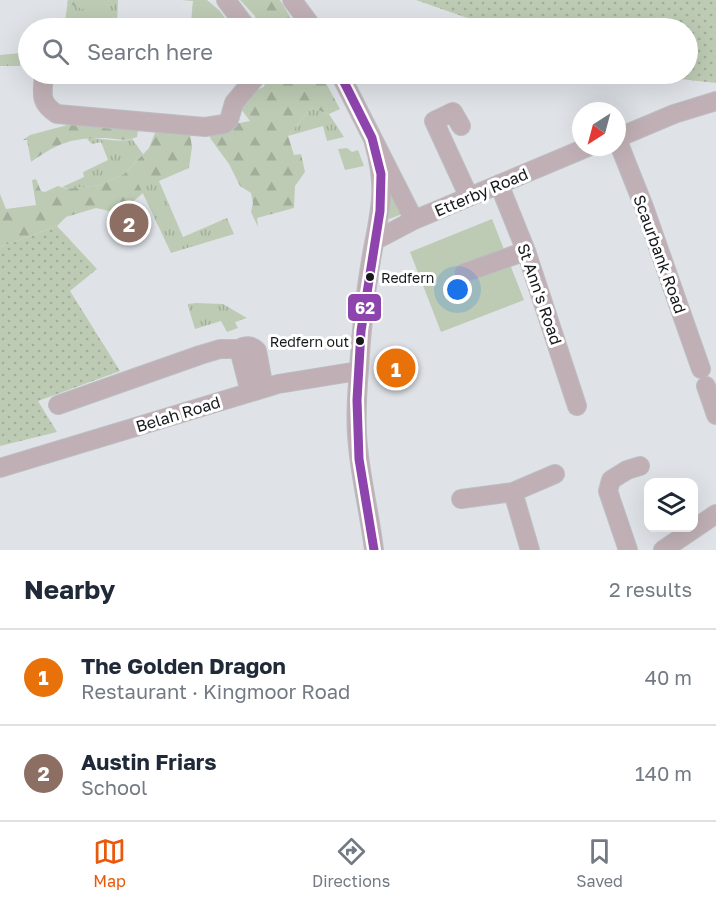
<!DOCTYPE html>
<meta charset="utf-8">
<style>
:root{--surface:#fff;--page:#f2f2f3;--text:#1f2937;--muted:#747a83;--line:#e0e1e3;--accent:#ea580c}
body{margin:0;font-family:"Golos Text",sans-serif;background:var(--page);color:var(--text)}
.controls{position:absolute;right:18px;bottom:18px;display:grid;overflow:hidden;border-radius:12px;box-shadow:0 6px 24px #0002}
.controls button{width:54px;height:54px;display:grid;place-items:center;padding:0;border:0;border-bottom:2px solid var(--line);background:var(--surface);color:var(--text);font:30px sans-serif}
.compass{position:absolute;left:572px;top:102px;width:54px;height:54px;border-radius:50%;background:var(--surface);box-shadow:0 6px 24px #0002;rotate:216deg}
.you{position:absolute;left:458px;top:290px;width:21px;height:21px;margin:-15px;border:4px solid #fff;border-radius:50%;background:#1a73e8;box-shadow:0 0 0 9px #1a73e833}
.badge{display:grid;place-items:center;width:39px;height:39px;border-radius:50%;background:var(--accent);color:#fff;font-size:20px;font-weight:700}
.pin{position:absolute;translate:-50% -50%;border:3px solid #fff;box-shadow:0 2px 6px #0006}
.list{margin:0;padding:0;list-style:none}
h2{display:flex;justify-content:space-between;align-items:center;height:78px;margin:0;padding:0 24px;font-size:26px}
h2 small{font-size:20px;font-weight:400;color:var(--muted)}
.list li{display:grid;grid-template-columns:39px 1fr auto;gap:18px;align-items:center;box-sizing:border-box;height:96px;padding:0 24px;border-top:2px solid var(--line)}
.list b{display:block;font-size:22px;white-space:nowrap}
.list p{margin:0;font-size:20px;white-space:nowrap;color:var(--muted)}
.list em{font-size:20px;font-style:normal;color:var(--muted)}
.icon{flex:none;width:33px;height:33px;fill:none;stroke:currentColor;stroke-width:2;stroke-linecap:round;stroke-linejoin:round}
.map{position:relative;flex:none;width:716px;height:550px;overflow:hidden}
.search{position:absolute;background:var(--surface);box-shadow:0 6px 24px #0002;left:18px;right:18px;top:18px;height:66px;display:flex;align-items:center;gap:15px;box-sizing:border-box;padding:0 21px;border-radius:33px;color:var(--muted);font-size:22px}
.sheet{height:270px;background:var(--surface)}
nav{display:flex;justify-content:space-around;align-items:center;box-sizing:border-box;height:84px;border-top:2px solid var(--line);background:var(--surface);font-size:16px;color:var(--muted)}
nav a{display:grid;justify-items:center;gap:3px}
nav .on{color:var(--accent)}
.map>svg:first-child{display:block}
.grass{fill:url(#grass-tufts)}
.forest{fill:url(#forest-firs)}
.park{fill:url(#park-dots)}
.pitch{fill:#bdcbb4}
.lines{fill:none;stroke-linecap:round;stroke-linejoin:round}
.minor-casing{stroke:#bcbec2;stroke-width:20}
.minor{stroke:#c0b0b5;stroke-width:18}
.bus-1-casing{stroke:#fff;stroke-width:14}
.bus-1{stroke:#8e44ad;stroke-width:9}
.bus-dot{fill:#16181c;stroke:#fff;stroke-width:2}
.labels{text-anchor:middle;stroke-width:6;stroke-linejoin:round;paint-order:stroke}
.bus-label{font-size:14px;fill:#16181c;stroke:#fff;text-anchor:start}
.street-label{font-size:16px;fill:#16181c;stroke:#fff}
.line-badge{stroke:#fff;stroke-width:2}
.badge-label{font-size:16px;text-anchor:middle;font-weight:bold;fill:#fff}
</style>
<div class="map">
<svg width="716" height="550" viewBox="0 0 716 550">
<defs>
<pattern id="grass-tufts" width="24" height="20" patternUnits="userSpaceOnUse" patternTransform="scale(1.5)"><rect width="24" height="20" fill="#bdcbb4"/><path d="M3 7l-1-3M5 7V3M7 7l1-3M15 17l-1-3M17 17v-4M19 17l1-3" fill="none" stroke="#a2ae9a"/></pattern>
<pattern id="forest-firs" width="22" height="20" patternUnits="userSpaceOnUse" patternTransform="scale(1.5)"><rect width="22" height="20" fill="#bdcbb4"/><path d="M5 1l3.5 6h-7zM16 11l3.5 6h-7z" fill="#a2ae9a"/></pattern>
<pattern id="park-dots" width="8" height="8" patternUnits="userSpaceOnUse" patternTransform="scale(1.5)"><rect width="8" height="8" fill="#bdcbb4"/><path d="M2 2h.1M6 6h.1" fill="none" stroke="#a2ae9a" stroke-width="1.8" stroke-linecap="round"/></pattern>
</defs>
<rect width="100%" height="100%" fill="#dfe3e8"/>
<!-- grass -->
<path class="grass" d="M68,0H118L117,22L137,24V28H64Z
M181,0H207L220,11L232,28H170L171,21L191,22L193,1Z
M21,53L20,66H0V55Z
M311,108L329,114L344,137L327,141L323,126L288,136Z
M89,138C100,138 122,143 132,139L143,154L124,174L100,185L67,189L62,187L84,177L83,172L108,160L101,142L92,144L87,139Z
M347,148L352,152L358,150L364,166L345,170L338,149Z
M137,181H159L183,237L227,218L234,234L171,253Z
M389,185L405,213L389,219Z
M196,303L223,304L247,318L235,322L238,328L227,332L221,321L195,329L188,306V304Z"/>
<!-- forest -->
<path class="forest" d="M68,0H103L99,9L93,13L67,3Z
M240,0H280L297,28H259L255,16Z
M267,74H321L340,109L329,114L311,108L288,136L294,155L301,154L305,172L295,186L294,208L257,218L258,227L251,212L253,203L251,193L240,186L229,164L210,138L213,124H234L250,121L241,109L251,92L264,87Z
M161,118L188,121L192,147L189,168L159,181H137L143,193L129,205L109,211L96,208L66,217L57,226L0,247V194L6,209L36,205L32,180L36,179L41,191L45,192L58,186L66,189L100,185L124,174L149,148Z
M71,124L138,130L137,137C125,142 117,139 105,138C71,138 58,143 31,162L27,140H23L30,135Z"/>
<!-- park -->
<path class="park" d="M416,0H716V83L635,74H688V28H496Z
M57,226L97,269L70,291L120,371L38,401L57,432L0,446V247Z"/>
<!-- pitch -->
<path class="pitch" d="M492,219L524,300L441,332L410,252Z"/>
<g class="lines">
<defs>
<path id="minor" d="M226,0L247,28
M292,0L313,28
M44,74C43,93 38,102 57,114L205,127L224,124L229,120L234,103L258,74
M340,74L414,220
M461,126L453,112L434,121L469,197
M617,138L674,114L716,101
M617,139L644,207L701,369
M374,143C388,192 379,213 371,260C365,296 361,333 359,369C357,394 355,421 358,446C361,481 370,515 374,550
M499,184L526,251L577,406
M376,240L414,220L588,147
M464,273L526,251
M706,386L716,415
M250,392L239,349C245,345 252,345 257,351L264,388
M58,405L200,355L220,349H239
M0,468L278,384L358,371
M513,492L530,550
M461,499L513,492L555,474
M628,550L608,491L611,480L627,470L640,466
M663,550L716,514"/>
</defs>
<!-- minor casing -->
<use href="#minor" class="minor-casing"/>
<!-- minor -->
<use href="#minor" class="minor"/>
<defs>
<path id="bus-1" d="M340,74L372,138L381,174L380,211L361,331L357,400L359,459L374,550"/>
</defs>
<!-- bus-1 casing -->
<use href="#bus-1" class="bus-1-casing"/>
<!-- bus-1 -->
<use href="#bus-1" class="bus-1"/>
</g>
<!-- markers -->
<g class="bus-dot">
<circle cx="370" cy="277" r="5"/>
<circle cx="360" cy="341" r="5"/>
</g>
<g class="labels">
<!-- bus labels -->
<g class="bus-label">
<text x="381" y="283">Redfern</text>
<text x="349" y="347" text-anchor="end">Redfern out</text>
</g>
<!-- street labels -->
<g class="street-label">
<text transform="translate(481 192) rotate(-23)" y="6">Etterby Road</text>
<text transform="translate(660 254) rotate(70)" y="6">Scaurbank Road</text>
<text transform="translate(540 294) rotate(71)" y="6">St Ann's Road</text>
<text transform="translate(178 414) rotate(-17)" y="6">Belah Road</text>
</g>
</g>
<rect class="line-badge" x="347" y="293" width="35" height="29" rx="6" fill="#8e44ad"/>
<g class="badge-label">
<text x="365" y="314">62</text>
</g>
</svg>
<div class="controls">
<button><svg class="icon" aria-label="layers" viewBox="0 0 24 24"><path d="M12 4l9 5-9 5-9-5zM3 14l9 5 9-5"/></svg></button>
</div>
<svg class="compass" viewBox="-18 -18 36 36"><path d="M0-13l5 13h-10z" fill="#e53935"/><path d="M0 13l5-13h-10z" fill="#747a83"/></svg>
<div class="you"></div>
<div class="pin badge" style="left:396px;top:368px;background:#e8710a">1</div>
<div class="pin badge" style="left:129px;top:223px;background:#8d6e63">2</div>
<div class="search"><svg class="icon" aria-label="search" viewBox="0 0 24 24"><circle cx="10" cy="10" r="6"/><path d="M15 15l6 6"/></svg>Search here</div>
</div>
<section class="sheet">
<h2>Nearby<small>2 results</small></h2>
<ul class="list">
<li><span class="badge" style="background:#e8710a">1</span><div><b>The Golden Dragon</b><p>Restaurant · Kingmoor Road</p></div><em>40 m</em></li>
<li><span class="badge" style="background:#8d6e63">2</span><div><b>Austin Friars</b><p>School</p></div><em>140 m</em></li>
</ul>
</section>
<nav>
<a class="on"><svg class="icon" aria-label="map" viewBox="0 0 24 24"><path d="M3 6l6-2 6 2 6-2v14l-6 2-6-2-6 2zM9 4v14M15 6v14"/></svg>Map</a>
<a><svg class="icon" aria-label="directions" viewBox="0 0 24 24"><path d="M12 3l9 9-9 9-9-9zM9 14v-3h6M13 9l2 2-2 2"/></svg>Directions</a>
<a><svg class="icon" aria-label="saved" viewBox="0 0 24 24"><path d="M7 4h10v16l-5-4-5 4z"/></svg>Saved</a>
</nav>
